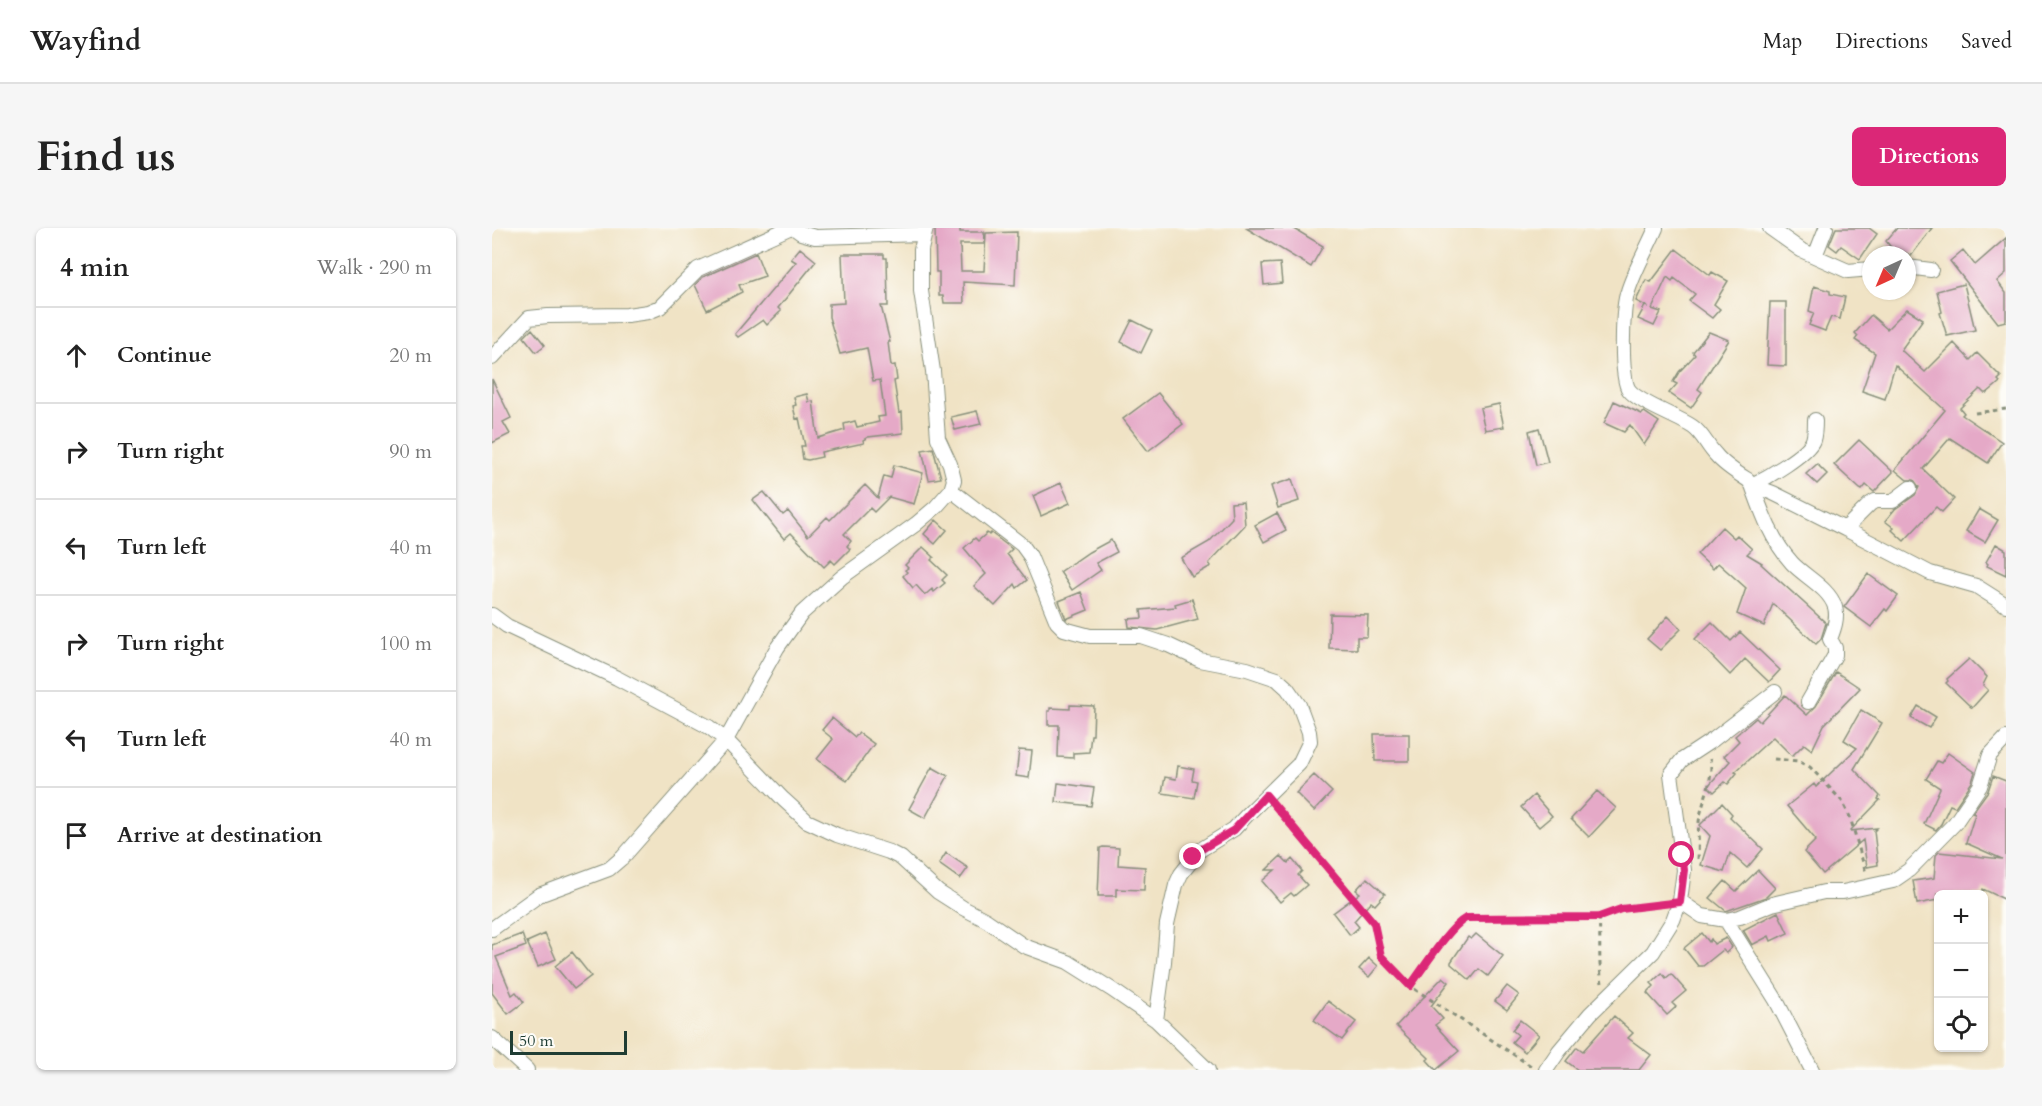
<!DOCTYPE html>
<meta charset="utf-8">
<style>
:root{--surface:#fff;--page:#f6f6f6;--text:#222;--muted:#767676;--line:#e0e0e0;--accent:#db2777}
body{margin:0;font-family:Cardo,serif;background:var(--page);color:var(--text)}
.controls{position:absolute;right:18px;bottom:18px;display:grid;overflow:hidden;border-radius:9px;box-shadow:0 2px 4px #0004}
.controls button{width:54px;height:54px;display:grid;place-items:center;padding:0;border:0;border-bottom:2px solid var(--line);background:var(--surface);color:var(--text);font:30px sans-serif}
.compass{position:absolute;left:1370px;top:18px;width:54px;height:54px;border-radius:50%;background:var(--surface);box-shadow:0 2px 4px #0004;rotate:224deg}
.scale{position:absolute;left:18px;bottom:15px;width:117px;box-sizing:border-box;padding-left:6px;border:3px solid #1f3d34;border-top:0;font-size:16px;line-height:21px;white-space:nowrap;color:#1f3d34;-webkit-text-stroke:4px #fdfcf7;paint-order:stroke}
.stop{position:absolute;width:18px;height:18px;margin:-14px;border:4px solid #db2777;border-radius:50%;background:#fff}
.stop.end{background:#db2777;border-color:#fff;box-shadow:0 2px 6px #0008}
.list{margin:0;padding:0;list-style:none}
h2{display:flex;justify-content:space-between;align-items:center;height:78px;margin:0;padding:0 24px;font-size:26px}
h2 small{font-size:20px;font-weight:400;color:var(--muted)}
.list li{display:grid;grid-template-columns:39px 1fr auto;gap:18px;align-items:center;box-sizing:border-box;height:96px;padding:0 24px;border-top:2px solid var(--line)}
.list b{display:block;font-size:22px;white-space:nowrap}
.list em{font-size:20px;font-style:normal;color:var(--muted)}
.icon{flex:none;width:33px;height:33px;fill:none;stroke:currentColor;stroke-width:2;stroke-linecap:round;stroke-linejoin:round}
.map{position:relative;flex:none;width:1514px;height:842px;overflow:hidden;border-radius:9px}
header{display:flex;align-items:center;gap:36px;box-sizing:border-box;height:84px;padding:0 30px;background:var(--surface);border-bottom:2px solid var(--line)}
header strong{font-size:28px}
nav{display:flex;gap:33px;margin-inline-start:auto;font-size:21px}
.intro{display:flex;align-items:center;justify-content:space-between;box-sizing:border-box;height:144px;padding:0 36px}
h1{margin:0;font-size:42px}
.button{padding:15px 27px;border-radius:9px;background:var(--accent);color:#fff;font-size:21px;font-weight:700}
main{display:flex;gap:36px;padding:0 36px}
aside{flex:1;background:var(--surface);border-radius:9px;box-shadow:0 2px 4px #0004}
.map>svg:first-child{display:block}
.building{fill:#e5a9c7}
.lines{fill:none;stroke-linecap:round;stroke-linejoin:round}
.minor-casing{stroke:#88907c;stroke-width:16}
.path{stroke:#88907c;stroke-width:3;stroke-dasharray:4.5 4.5;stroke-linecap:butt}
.minor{stroke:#fff;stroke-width:14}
.route{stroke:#db2777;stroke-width:8}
</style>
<header>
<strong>Wayfind</strong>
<nav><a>Map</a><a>Directions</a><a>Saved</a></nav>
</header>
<div class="intro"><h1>Find us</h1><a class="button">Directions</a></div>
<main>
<aside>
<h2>4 min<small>Walk · 290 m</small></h2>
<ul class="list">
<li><svg class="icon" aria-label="ahead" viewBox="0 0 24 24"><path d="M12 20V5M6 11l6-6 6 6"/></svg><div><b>Continue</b></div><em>20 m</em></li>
<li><svg class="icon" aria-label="right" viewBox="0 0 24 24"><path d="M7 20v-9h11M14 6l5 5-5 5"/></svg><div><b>Turn right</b></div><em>90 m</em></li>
<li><svg class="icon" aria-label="left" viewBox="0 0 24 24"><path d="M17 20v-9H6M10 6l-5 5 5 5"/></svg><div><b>Turn left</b></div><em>40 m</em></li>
<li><svg class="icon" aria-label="right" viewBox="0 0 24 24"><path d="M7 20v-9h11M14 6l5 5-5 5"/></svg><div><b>Turn right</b></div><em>100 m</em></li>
<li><svg class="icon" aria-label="left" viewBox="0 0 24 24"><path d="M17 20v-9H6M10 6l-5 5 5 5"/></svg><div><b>Turn left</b></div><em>40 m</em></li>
<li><svg class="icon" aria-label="arrive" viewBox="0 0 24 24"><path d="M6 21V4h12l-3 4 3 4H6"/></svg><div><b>Arrive at destination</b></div></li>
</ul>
</aside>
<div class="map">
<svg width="1514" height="842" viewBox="0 0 1514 842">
<rect width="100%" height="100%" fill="#fdfcf7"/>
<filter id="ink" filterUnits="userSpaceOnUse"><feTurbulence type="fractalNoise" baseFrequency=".0167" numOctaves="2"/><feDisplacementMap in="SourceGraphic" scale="12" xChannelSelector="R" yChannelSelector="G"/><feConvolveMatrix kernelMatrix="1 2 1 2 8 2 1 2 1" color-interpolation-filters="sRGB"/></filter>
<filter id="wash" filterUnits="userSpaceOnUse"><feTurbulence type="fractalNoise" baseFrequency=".008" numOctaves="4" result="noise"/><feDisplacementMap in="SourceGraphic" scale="24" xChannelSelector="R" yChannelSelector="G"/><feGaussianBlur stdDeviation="1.35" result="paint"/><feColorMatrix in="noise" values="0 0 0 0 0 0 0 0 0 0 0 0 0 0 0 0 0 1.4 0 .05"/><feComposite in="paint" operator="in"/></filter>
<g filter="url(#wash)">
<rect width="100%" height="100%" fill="#f0e3c5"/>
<g id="blocks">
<!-- building -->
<path class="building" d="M443,0H468V4H492L493,16H468L469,43H492L494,5L525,4L523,57L471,54L472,75H452L451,68H447V44H444Z
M754,0H801L831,18L819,39Z
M1344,0H1377L1385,6L1368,31L1349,18L1345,23L1337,17Z
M1405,0H1440L1419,28L1408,22H1401L1394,13Z
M1514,10V45L1505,53L1514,65V93L1506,95L1458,33L1471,22L1483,37Z
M308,20L324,33L286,80L289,83L275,97L271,92L246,109L243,106L304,34L299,31Z
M1184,21L1218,47L1220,44L1236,53L1222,76L1228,81L1220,90L1197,73L1203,66L1182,50L1180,53L1175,49L1160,81L1169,84L1162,98L1146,91L1153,78L1156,79L1144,73L1154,52L1159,54Z
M264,25L273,48L247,57L250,64L215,82L203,57L211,49Z
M350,26H392V30H395L396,78H389L398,114H396L399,138L403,137L405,152L402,153L407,185L410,184L411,205L376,209L371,212L372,215L329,224L330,229L316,232L311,231L309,218H313L307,190L304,191L301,178L304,177L302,169L315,166L317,174L321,173L326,210L353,202L352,196L363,193L365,199L387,194L386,189L393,188L388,152L381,153L375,120L348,126L337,89V76L352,75Z
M788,35L790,55L772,57L770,36Z
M1472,56L1483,102L1455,108L1448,85L1450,84L1445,63Z
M1322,58L1338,63V66L1353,69L1348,91L1339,89L1333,103L1317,97L1322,85L1317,83Z
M1278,74H1294V138L1275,137Z
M1415,81L1431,91L1409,122L1433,144L1462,115L1478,132L1485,125L1509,149L1506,152L1508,154L1495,165H1492L1488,161L1468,180L1472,185L1470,187L1510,214L1496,235L1458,210L1431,241L1462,271L1450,284L1444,279L1412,313L1400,302L1402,300L1393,293L1403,281L1423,267L1427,259L1422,252H1415L1403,242L1453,182L1403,137L1393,171L1370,163L1383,125L1363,112L1366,108L1363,105L1379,87L1395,101Z
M640,92L660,102L649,125L629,114Z
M40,101L53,117L44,124L32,109Z
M1217,104L1237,112L1206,161L1210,164L1199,180L1177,165L1185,156L1181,154L1187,144L1203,127L1201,124Z
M0,151L19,190L11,194L18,206L0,215Z
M666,165L691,196L656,223L631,191Z
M1122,173L1150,186L1152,184L1167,194L1152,217L1138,197L1132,204L1112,195Z
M1007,176L1012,199L993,202L988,180Z
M485,183L489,196L463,202L459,189Z
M1047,200L1056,234L1044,237L1037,203Z
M1367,212L1401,244L1382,264L1374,257L1370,262L1368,261L1342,237Z
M441,220L449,250L437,252L430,222Z
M1325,236L1335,246L1325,256L1314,246Z
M402,237L431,245L422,276L397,269L382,284L378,280L352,306L359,313L355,318L358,321L343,336L339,332L332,339L299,305L292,311L261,272L272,264L291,287L296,283L316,308L335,289L338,292L373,257L386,270L392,248L399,250Z
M800,251L807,273L786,280L779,258Z
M569,255L578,275L549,288L541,268Z
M751,274L753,297L717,335L719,338L700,349L689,330L717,314L740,290L739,275Z
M1487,281L1506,292L1493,314L1474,303Z
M785,285L794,302L772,314L763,297Z
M444,292L455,302L443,316L432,306Z
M1230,299L1242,310L1245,307L1260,321L1255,326L1270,335L1269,336L1334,395L1329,411L1324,416L1281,376L1272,398L1245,386L1254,360L1226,335L1221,341L1205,326Z
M495,305L497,307L499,305L520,321L515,326L535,352L525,360L523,356L503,378L482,358L494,346L472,320L483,310L486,313Z
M619,312L625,324L604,335L609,342L580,362L568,344L597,324Z
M1504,316L1514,322V347L1495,338L1496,336L1494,334Z
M431,319L442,329L439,332L455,347L450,352L453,355L442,364L440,361L433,367L424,357L421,360L411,348L415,344L413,342L416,340L413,337Z
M1376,346L1406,368L1395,383L1393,381L1379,399L1352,379Z
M589,364L596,382L574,391L567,373Z
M700,371L706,391L665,402L637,399L636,391L650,390L649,382L684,379L683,376Z
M838,386L876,387L875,409H865V421L837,420Z
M1176,388L1189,401L1168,422L1155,411Z
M1220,394L1239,413L1248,404L1288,442L1277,454L1253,431L1238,447L1203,411Z
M1477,431L1495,449L1491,457L1496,462L1480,480L1454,455L1456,453L1455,451Z
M1344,444L1368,460L1332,497L1320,522L1312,516L1300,528L1281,509L1243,544L1245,545L1236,556L1233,554L1222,564L1216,558L1238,533L1232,528L1247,513L1243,508L1264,490L1268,494L1293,467L1315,487L1324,478Z
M578,477L602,478L601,507H599L597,524L581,525V530L566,529L567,497H556V483H558V480L578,481Z
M1426,478L1444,489L1437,500L1419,490Z
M1369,482L1390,495L1362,541L1388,568L1386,571L1388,572L1358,603L1385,600L1382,603L1386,637L1375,639L1371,612L1331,646L1312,624L1324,612L1295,578L1322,556L1324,559L1365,520L1352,512Z
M340,490L363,509L367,505L382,516L355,553L325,531L341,511L330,502Z
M882,506H917V533H883Z
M527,522L540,523L537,550L524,548Z
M1456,525L1483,544L1480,554L1463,579L1458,577L1449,596L1444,602L1432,596L1448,560L1434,551L1445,533L1449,535Z
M686,538L702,541L700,552L705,553L702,570L670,565L673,549L684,551Z
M440,539L456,548L433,590L417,581Z
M822,547L840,564L822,583L804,565Z
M1501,548L1514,553V672L1491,661L1490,666H1446V672L1425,676L1421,653L1442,650L1444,627L1447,624L1510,631L1474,615L1483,586L1480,585L1496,563Z
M566,555L602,560L599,578L564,574Z
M1105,563L1124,580L1097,609L1079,591Z
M1042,567L1060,588L1047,599L1029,579Z
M1230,575L1240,586L1238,589L1271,621L1255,640L1238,625L1232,644L1209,637L1218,608L1208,597Z
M611,619L627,620L626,637L653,639L652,662L624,661V668H606L608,620Z
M454,625L476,640L468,651L447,636Z
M789,628L796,635L800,631L810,643L806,647L815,657L802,668L799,665L788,674L770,653L783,642H774Z
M1266,642L1283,660L1274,669L1234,683L1218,670L1233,653L1244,663Z
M875,650L893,666L883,677L879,674L862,693L867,699L858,707L841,685L868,665L864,662Z
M1286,684L1296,705L1279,713L1277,708L1260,717L1251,702Z
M1210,705L1217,714L1219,711L1222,716L1234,710L1240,719L1234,725L1231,722L1211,738H1206L1192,720Z
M30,706L34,718L4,729L20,767L24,764L32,774L16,786L0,765V717Z
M53,706L64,731L46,739L35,714Z
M984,706L1011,728L996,748L987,741L978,752L959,736V734L976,709L979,711Z
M80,724L99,748L82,761L63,738Z
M877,730L886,738L877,749L867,741Z
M1170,745L1174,750L1179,746L1194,763L1180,775L1184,779L1175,787L1155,765L1162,758L1159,755Z
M951,749L957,754L939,778L951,791L943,797L967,823L944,842L935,832L937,830L904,798Z
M1015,758L1027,767L1015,782L1003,773Z
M836,773L864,794L850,812L822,792Z
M1122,788L1141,805L1136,810L1159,827L1147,842H1086L1074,833L1085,819L1091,823Z
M1028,792L1047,807L1033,824L1020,814L1026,807L1020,802Z"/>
</g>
</g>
<g filter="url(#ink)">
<use href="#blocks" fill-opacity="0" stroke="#88907c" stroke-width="1.5"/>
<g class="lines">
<defs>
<path id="minor" d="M302,0L309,5L323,9L432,6
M1164,0C1155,21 1143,41 1136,63C1130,78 1128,150 1137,162C1147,175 1185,188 1201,199C1211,206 1215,218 1224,227C1232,237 1245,245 1256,252L1260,257C1270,285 1280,313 1300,335C1313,349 1337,360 1343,379C1346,390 1342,401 1338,411L1343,420V427L1316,474
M1278,0L1309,22L1356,43L1379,41
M1323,28L1334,0
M1415,39L1439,42
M0,130L37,90L56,88L135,87L156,84L168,79L206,41L297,0
M1260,257L1281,265L1353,301L1378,276L1383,273H1401L1418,260
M1260,257C1274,250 1316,226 1321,212C1323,206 1323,198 1323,192
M459,262L530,317L538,328L565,394L572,401L598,408H649L676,417L708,432L755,441L785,451L795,460L807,477L817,504L818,513L807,536L755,587L742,601L708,622L689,646L684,657L675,696L672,734L664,792
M1353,301L1438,345L1484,358L1514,377
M0,387L15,398L125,450L217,499L234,512L291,571L315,593L345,607L397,624L409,630L446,664L471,680L494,692L532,718L576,734L619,761L664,792L716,842
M1188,673L1210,688L1234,692L1248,689L1280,676L1332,664H1351L1401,653L1417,642L1463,595L1488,558L1498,527L1514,510
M1234,692L1284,772L1320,842
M0,701L47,667L117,641L131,629L234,512L285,420L310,385L350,349L424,296L444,279L459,262L462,252L458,236L446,210L441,143L429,63V22L434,0
M0,810L35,842
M1054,842L1067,823L1098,786L1161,724L1181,692L1188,673L1192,642L1179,546L1190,532L1222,511L1283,464"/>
</defs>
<!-- minor casing -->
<use href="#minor" class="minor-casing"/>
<!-- path -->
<path class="path" d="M1483,185L1514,181
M1282,531L1306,533L1318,539L1350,573L1358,589L1374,645
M783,578L882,695L889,728L897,737L918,758L1042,840
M1206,631C1207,617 1205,602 1208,588C1212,570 1222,550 1218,531
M1107,689C1109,711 1106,733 1110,755
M918,758C931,742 957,698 974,690L1107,689L1129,681L1172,675"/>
<!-- minor -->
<use href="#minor" class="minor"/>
</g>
</g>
<g class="lines" filter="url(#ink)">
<!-- route -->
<path class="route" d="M701,629L708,622L742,602L774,567L882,695L889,728L918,758C931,741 957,699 974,690L1107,689L1129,681L1188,674L1192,642L1190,627"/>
</g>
</svg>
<div class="controls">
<button>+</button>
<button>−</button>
<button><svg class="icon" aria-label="locate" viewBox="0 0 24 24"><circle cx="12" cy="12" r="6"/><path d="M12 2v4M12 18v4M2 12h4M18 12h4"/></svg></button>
</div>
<svg class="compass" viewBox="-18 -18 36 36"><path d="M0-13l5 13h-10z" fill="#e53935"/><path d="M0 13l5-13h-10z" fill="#767676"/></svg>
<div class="scale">50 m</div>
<div class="stop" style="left:1190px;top:627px"></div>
<div class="stop end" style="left:701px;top:629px"></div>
</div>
</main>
